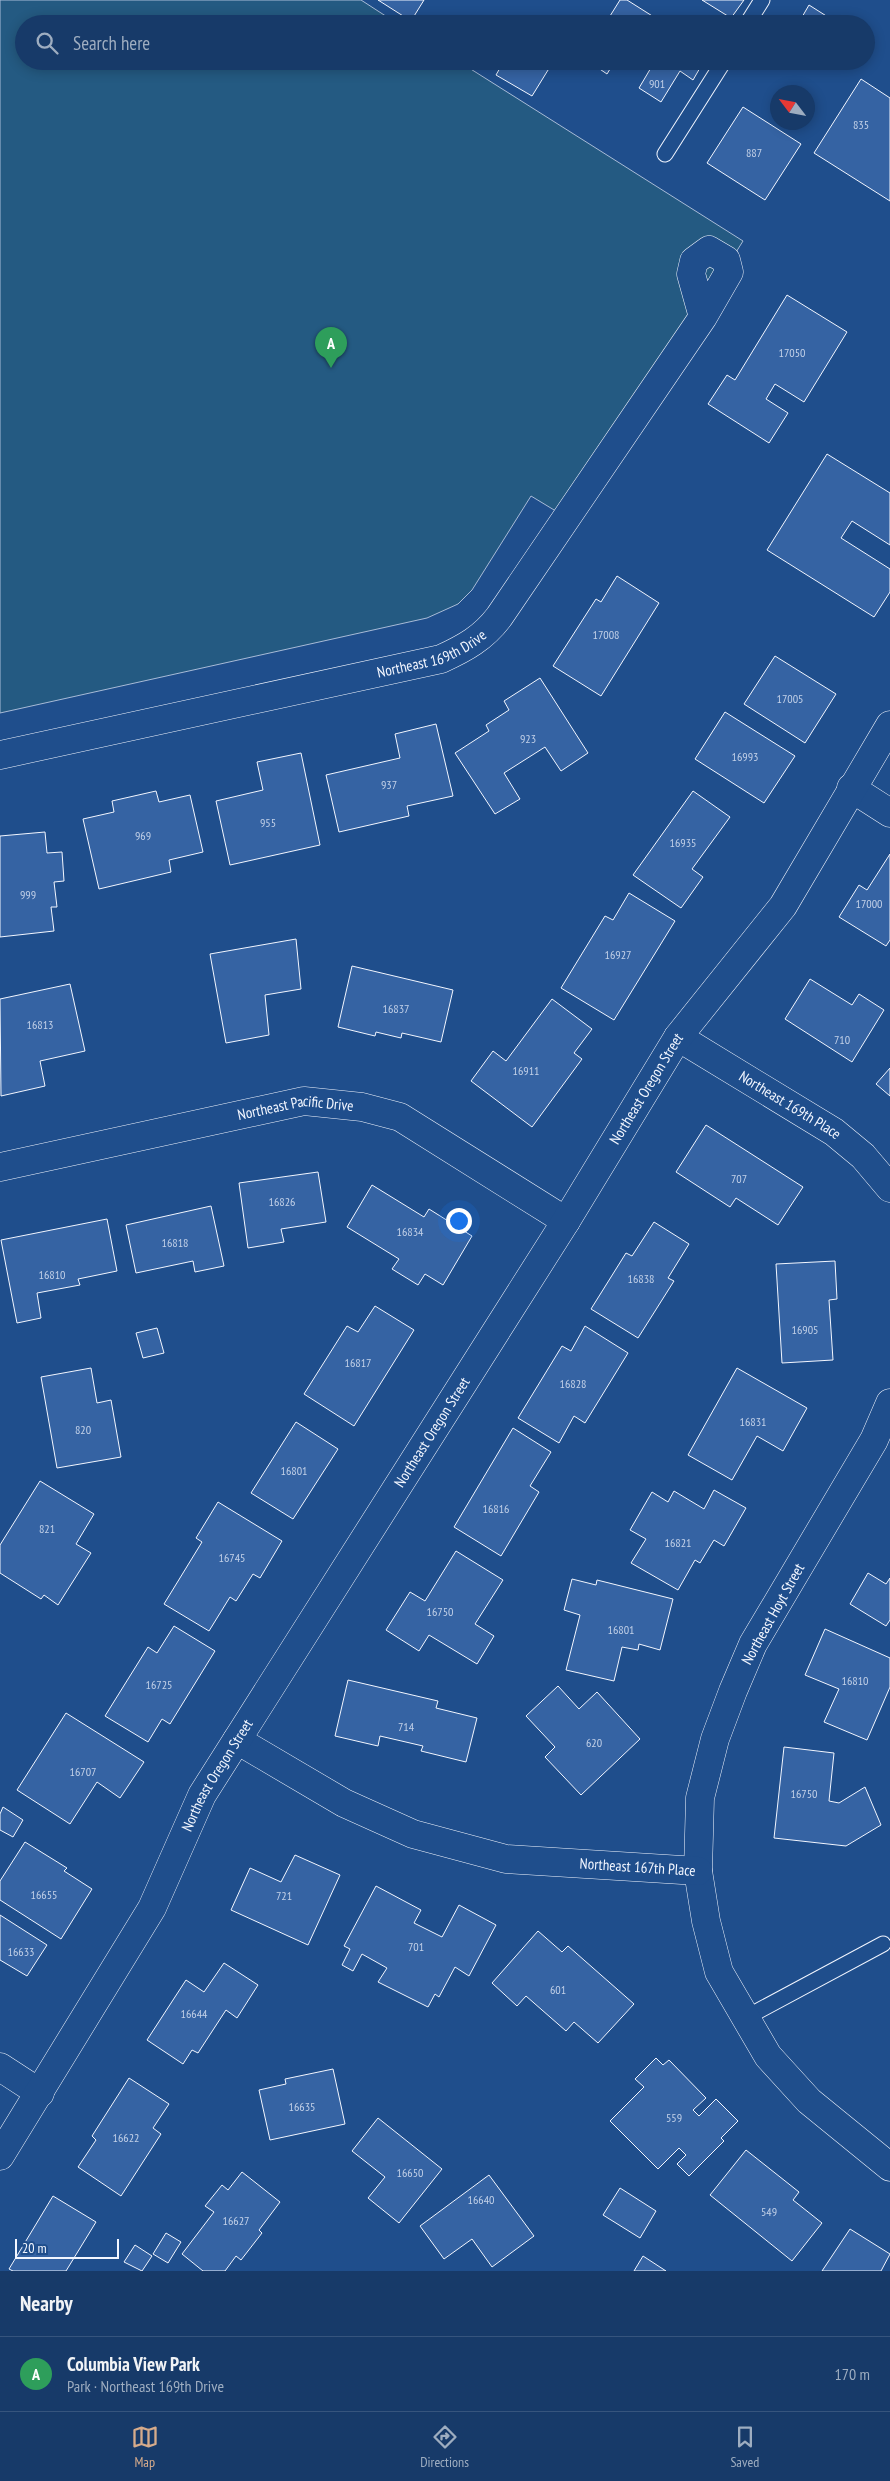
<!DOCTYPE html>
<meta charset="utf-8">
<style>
:root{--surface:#173a69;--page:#20416f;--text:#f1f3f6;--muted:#9eadc0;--line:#36547d;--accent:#d6ab8b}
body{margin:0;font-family:"PT Sans Narrow",sans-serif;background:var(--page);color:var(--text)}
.compass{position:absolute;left:770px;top:85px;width:45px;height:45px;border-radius:50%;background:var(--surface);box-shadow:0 2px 12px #0003;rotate:302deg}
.scale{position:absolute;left:15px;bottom:12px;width:104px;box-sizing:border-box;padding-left:5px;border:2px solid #f2f6ff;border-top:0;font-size:14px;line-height:18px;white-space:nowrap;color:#f2f6ff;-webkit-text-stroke:4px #1f4e8c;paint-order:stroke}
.you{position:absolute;left:458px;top:1220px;width:18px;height:18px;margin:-12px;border:4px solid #fff;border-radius:50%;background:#1a73e8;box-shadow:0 0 0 8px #1a73e833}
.badge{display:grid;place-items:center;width:32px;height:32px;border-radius:50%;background:var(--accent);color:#fff;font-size:16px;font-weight:700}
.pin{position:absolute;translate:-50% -41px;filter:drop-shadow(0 1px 2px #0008)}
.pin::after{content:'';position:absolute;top:26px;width:18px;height:15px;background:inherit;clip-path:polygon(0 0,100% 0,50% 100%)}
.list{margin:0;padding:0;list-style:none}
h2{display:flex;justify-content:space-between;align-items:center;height:65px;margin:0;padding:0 20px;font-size:21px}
h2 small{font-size:16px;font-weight:400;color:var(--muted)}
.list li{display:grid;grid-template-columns:32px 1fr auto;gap:15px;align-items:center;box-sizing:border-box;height:75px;padding:0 20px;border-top:1px solid var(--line)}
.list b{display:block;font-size:19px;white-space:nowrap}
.list p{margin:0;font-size:16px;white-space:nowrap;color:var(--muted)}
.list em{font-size:16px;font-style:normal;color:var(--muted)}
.icon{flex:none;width:28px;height:28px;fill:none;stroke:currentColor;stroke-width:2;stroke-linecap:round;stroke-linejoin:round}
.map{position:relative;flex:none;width:890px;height:2271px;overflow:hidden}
.search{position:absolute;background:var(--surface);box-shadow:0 2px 12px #0003;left:15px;right:15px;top:15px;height:55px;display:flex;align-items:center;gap:12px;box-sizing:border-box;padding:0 18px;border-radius:28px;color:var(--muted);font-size:19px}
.sheet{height:140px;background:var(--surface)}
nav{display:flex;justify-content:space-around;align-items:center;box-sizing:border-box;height:70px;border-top:1px solid var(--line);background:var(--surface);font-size:14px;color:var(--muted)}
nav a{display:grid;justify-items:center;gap:2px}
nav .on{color:var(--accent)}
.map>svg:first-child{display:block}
.green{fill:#245a82;stroke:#a8bbd7}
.building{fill:#3563a3;stroke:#f2f6ff}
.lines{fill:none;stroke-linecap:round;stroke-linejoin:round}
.lane-casing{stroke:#f2f6ff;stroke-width:17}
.street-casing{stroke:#f2f6ff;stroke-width:29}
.lane{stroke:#1f4e8c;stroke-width:15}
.street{stroke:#1f4e8c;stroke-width:28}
.labels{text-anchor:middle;stroke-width:4;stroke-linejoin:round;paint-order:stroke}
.number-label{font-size:12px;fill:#c3d1e8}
.street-label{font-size:15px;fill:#f2f6ff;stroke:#1f4e8c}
</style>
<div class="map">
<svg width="890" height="2271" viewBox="0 0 890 2271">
<rect width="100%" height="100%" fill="#1f4e8c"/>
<!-- green -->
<path class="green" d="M0,0H361L398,24H24V61H458L743,241L569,519L531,496L472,590L458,604L427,618L0,713Z"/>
<!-- building -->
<path class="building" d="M378,0H424L411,21Z
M620,0H627L665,24H605Z
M702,0H744L731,18Z
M809,5L839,24H798Z
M504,61H552L553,62L532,96L496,75Z
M588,61H615L607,74Z
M655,61H704L693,80L680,71L661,102L639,88Z
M861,79L890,98V201L814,153Z
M743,107L801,144L765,200L707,163Z
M787,295L847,332L804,402L775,384L766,399L788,413L769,443L708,404L727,375L735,380Z
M827,454L890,493V545L852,521L841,538L890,569V592L874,617L767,550Z
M617,576L659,603L601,696L553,666L596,599L601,602Z
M775,656L836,694L805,743L744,704Z
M540,678L588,753L561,771L545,747L504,773L520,799L495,814L455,753L489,731L486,725L509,710L504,701Z
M725,712L795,756L764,803L695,759Z
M436,724L453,796L407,806L409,816L339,832L326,775L400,758L395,734Z
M301,753L320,845L230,865L216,801L263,790L257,762Z
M156,791L159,802L190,795L203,852L169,860L171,872L99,889L83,819L114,812L112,801Z
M693,791L730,817L692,869L703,877L681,908L633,875Z
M45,832L47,853L62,852L64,881L54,882L57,907H51L54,931L0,937V836Z
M890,854V940L886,946L839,917L859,885L867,890Z
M629,893L675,921L614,1020L561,988L605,916L613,920Z
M296,939L301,989L265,995L269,1035L226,1043L210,954Z
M352,966L453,990L441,1042L402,1033L401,1038L376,1032L375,1036L338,1027Z
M810,979L852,1005L859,994L884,1010L852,1062L785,1019Z
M70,984L85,1051L40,1061L45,1086L1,1096L0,999Z
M552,999L592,1029L574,1053L582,1059L532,1127L471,1081L493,1051L506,1061Z
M890,1068V1096L876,1084Z
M706,1125L803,1187L778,1225L736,1198L730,1207L676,1172Z
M318,1172L326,1222L281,1229L284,1242L248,1248L239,1183Z
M372,1185L424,1217L429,1209L472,1236L443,1285L425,1274L418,1285L392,1269L399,1259L347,1227Z
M211,1206L224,1266L195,1272L193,1261L136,1273L126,1225Z
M107,1219L117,1271L78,1279L80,1285L37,1293L41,1318L17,1323L1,1240Z
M654,1222L689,1244L668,1278L674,1281L638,1338L591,1309L626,1253L632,1256Z
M835,1261L837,1299L829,1300L833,1360L782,1363L776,1264Z
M375,1306L414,1330L354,1426L304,1394L347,1326L358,1332Z
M585,1326L628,1353L585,1423L574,1416L559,1443L518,1418L562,1346L571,1351Z
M157,1328L164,1353L143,1358L136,1333Z
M91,1368L97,1403L111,1400L121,1457L57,1468L41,1377Z
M737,1368L807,1408L783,1451L757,1436L732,1480L688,1455Z
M296,1422L338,1449L293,1519L251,1493Z
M513,1428L551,1452L530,1486L539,1492L501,1556L454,1527Z
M40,1481L94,1514L76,1544L91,1553L58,1605L44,1595L41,1599L0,1573V1545Z
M714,1490L746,1508L724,1546L714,1540L700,1563L695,1560L678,1590L631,1563L646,1539L630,1530L652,1492L668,1502L674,1491L704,1509Z
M218,1502L282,1541L260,1578L253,1574L236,1601L230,1597L209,1631L164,1604L202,1542L196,1538Z
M456,1551L503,1580L475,1624L494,1636L477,1664L429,1635L419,1651L386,1630L410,1592L425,1601Z
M868,1573L886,1584L890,1578V1620L886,1626L850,1604Z
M572,1579L596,1585L597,1580L673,1599L660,1650L639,1644L638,1650L622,1647L614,1681L566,1670L580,1615L564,1610Z
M174,1626L215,1651L170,1724L162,1719L148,1742L105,1716L148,1647L157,1653Z
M825,1629L890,1658V1687L867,1740L824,1722L839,1689L805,1675Z
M348,1680L438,1701L436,1708L477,1718L466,1762L421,1751L423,1746L380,1736L378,1746L335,1736Z
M558,1686L579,1709L597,1692L640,1739L581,1795L545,1757L555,1747L526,1716Z
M66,1713L144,1762L120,1798L97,1782L70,1824L17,1790Z
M784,1747L834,1753L829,1801L839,1803L865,1787L881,1825L846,1846L774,1838Z
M3,1807L23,1820L13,1837L0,1830V1814Z
M25,1842L67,1868L64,1871L92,1889L61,1939L0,1900V1881Z
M295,1855L340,1875L308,1945L231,1910L250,1868L281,1882Z
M376,1886L421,1910L414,1923L442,1937L459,1905L496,1925L469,1976L455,1967L439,1997L435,1994L428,2007L378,1982L387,1968L362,1954L353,1971L342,1965L350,1949L344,1946Z
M0,1915L47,1945L27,1976L0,1960Z
M538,1931L562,1952L568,1946L634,2004L598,2043L574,2022L566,2031L526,1996L517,2006L492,1983Z
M224,1963L258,1985L237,2018L226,2010L198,2053L192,2050L183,2064L147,2040L186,1980L204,1992Z
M656,2058L663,2065L669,2060L706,2098L693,2110L699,2116L716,2099L738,2121L721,2138L724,2141L689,2176L677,2164L686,2155L679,2148L658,2169L610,2121L644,2087L635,2079Z
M333,2069L345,2124L270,2140L259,2090L286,2084L285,2079Z
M129,2078L169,2104L153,2128L161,2134L121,2196L78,2167L96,2140L92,2136Z
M378,2118L442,2169L399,2223L368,2198L385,2177L352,2151Z
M746,2150L799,2192L793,2200L822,2223L792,2261L710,2195Z
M242,2172L280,2202L259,2230L262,2233L241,2260L236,2256L225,2271H203L182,2254L214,2212L205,2206L222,2185L228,2190Z
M489,2175L534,2236L492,2267L472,2239L444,2259L420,2226Z
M620,2188L656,2211L640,2238L603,2215Z
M53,2196L96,2222L66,2271H13L9,2269Z
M850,2229L890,2254L881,2271H822Z
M166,2233L181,2242L168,2263L153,2254Z
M135,2245L152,2256L142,2271L124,2262Z
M643,2256L666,2271H634Z"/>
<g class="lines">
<defs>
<path id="lane" d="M747,24L762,0
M665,154L724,61
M747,2017L883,1944"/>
<g id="street">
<path id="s1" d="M0,755L441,659C465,648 483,638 499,617L703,317L729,272L726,260L709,250L694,261L691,274L703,317"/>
<path d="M851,788L890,813"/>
<path id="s2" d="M678,1037L834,1132L863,1156L890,1188"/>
<path id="s3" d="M0,1167L304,1101L362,1107L400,1117L566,1221"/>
<path d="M890,1403L874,1440L753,1644L733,1691L715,1739L700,1798L698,1871L706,1921L719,1972L768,2056L809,2101L890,2167"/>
<path id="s4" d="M237,1740L344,1803L413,1834L506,1859L698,1871"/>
<path d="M0,2067L40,2093"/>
<path id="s5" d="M0,2156L152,1908L202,1795L566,1221L678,1037L783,906L890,725"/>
</g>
</defs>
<!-- lane casing -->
<use href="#lane" class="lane-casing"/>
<!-- street casing -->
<use href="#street" class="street-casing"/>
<!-- lane -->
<use href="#lane" class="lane"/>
<!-- street -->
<use href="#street" class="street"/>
</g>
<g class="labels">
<!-- number labels -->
<g class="number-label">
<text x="657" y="88">901</text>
<text x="861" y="129">835</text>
<text x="754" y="157">887</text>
<text x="792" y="357">17050</text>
<text x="606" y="639">17008</text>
<text x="790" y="703">17005</text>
<text x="528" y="743">923</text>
<text x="745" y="761">16993</text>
<text x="389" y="789">937</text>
<text x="268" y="827">955</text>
<text x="143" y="840">969</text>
<text x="683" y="847">16935</text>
<text x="28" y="899">999</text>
<text x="869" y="908">17000</text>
<text x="618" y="959">16927</text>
<text x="396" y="1013">16837</text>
<text x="40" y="1029">16813</text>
<text x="842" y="1044">710</text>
<text x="526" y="1075">16911</text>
<text x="739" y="1183">707</text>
<text x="282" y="1206">16826</text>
<text x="410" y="1236">16834</text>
<text x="175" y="1247">16818</text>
<text x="52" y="1279">16810</text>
<text x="641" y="1283">16838</text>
<text x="805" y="1334">16905</text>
<text x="358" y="1367">16817</text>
<text x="573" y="1388">16828</text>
<text x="753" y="1426">16831</text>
<text x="83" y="1434">820</text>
<text x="294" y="1475">16801</text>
<text x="496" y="1513">16816</text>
<text x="47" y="1533">821</text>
<text x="678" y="1547">16821</text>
<text x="232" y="1562">16745</text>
<text x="440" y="1616">16750</text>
<text x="621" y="1634">16801</text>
<text x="855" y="1685">16810</text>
<text x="159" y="1689">16725</text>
<text x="406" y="1731">714</text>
<text x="594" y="1747">620</text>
<text x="83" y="1776">16707</text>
<text x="804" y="1798">16750</text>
<text x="44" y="1899">16655</text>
<text x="284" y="1900">721</text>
<text x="416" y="1951">701</text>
<text x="21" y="1956">16633</text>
<text x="558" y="1994">601</text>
<text x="194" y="2018">16644</text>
<text x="302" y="2111">16635</text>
<text x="674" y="2122">559</text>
<text x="126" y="2142">16622</text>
<text x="410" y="2177">16650</text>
<text x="481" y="2204">16640</text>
<text x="769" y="2216">549</text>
<text x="236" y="2225">16627</text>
</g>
<!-- street labels -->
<g class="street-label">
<text dy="5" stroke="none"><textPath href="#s1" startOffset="444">Northeast 169th Drive</textPath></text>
<text dy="5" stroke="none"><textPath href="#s5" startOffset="1249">Northeast Oregon Street</textPath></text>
<text dy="5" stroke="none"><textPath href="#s2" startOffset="131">Northeast 169th Place</textPath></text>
<text dy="5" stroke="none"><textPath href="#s3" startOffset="302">Northeast Pacific Drive</textPath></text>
<text dy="5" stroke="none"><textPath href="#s5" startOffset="844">Northeast Oregon Street</textPath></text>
<text transform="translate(773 1614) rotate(-61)" y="5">Northeast Hoyt Street</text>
<text dy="5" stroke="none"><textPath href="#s5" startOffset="439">Northeast Oregon Street</textPath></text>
<text dy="5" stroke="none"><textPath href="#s4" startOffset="428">Northeast 167th Place</textPath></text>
</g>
</g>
</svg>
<svg class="compass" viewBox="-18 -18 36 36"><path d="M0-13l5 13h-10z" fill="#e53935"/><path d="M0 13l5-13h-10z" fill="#9eadc0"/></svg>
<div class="scale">20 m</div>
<div class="you"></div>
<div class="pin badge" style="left:331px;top:368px;background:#2e9e5b">A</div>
<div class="search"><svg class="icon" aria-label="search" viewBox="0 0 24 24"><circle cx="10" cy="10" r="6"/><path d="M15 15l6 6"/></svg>Search here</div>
</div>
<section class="sheet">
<h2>Nearby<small></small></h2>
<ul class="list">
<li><span class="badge" style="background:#2e9e5b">A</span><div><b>Columbia View Park</b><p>Park · Northeast 169th Drive</p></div><em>170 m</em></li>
</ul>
</section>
<nav>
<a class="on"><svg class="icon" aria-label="map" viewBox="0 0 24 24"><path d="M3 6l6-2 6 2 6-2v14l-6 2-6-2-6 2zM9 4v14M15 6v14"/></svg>Map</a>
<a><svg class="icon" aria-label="directions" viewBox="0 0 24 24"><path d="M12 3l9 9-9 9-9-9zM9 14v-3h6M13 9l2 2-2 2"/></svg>Directions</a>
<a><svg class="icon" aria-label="saved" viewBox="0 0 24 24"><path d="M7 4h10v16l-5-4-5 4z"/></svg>Saved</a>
</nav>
